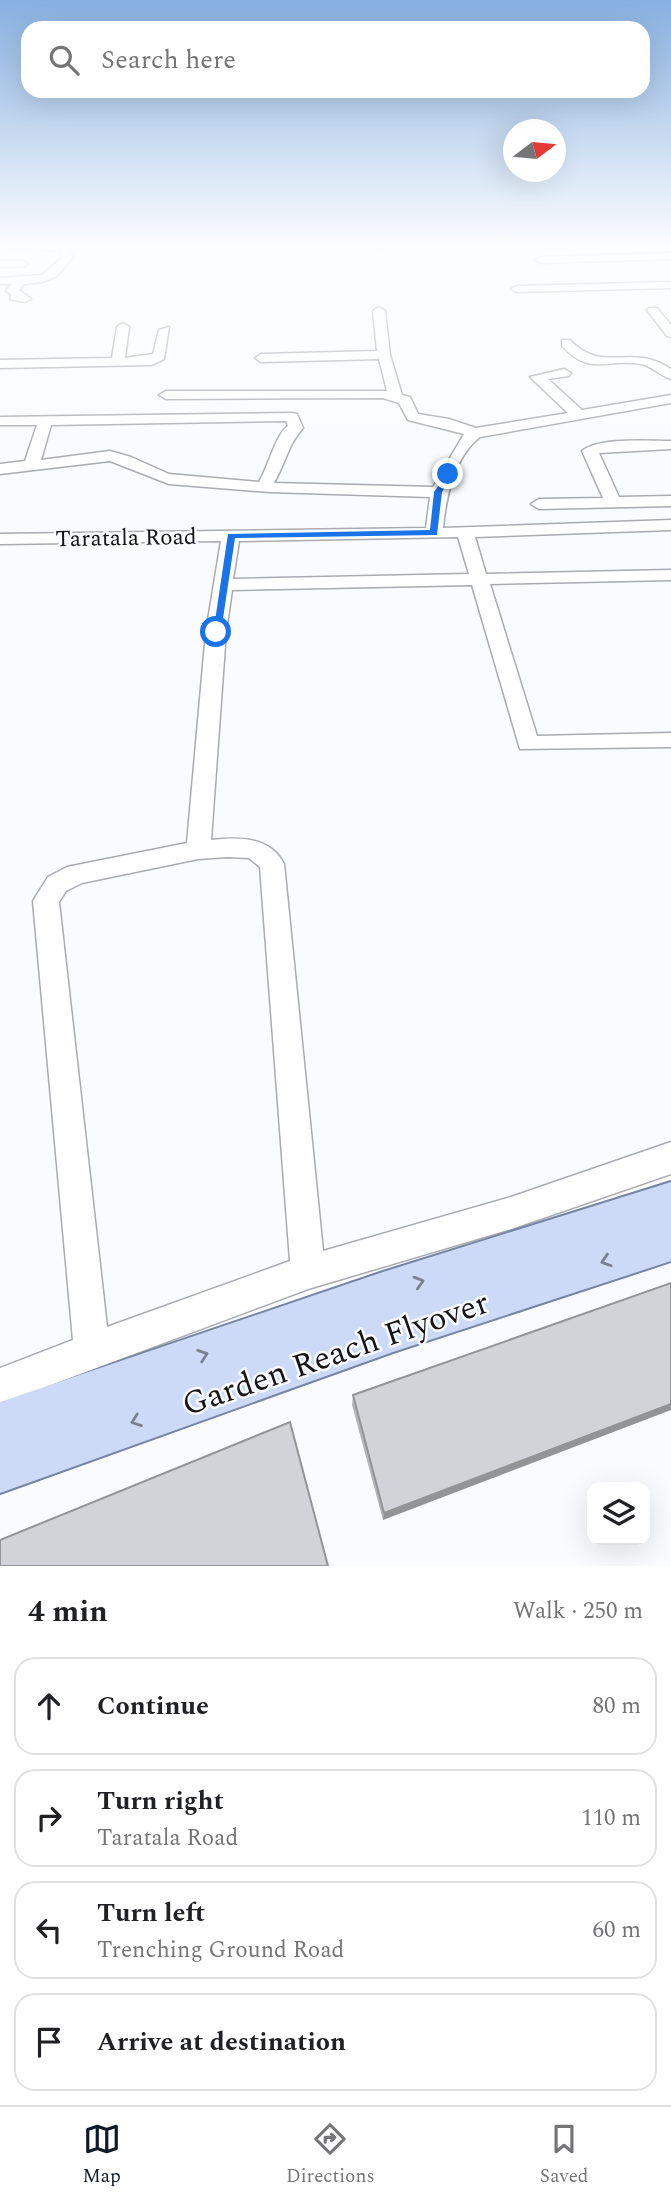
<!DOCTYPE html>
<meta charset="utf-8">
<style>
:root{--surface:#fff;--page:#f6f6f6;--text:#202124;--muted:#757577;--line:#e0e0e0;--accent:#111827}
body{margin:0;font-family:Spectral,serif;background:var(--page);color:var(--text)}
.controls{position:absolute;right:21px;bottom:21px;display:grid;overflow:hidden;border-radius:14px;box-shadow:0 7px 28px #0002}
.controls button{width:63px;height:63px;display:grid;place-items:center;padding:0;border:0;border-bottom:2px solid var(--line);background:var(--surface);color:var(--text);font:35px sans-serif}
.compass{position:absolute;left:503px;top:119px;width:63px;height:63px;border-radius:50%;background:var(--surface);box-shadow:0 7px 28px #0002;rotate:74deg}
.stop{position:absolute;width:21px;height:21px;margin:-16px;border:5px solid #1a73e8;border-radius:50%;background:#fff}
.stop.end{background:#1a73e8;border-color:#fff;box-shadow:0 2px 7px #0008}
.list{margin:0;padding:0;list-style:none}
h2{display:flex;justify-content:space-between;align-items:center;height:91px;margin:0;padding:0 28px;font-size:30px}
h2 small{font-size:23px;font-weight:400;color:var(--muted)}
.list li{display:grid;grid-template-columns:46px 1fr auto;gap:21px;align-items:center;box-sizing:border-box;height:98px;margin:0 14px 14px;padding:0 14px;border:2px solid var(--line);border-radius:21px}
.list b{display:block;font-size:26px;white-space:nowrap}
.list p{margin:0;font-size:23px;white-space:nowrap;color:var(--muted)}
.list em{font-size:23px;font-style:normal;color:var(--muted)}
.icon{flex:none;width:38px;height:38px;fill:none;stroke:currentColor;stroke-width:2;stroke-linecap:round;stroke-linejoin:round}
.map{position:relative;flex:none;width:671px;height:1566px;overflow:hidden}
.search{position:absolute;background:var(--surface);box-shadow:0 7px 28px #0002;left:21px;right:21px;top:21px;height:77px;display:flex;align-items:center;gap:18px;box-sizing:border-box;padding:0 24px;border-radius:21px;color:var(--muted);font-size:26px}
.sheet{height:539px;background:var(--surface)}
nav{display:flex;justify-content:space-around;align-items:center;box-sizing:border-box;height:98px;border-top:2px solid var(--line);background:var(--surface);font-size:19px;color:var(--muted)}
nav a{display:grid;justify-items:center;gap:4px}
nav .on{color:var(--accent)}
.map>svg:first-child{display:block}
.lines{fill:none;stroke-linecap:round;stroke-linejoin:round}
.minor-casing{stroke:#a9abb0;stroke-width:3}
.major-casing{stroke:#7785a5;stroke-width:4}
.minor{fill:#fff;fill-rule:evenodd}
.major{fill:#cddaf7;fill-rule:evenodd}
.wall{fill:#b4b5ba}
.shaded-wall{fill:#929497}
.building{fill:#d1d3d8;stroke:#929497;stroke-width:2}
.oneway{stroke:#7a8192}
.route{fill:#1a73e8}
.labels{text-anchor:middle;stroke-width:5;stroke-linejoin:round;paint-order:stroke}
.far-street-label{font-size:23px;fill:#141517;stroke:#f9fbff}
.near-street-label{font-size:33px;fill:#141517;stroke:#f9fbff}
</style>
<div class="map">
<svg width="671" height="1566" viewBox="0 0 671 1566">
<rect width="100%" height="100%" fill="#f9fbff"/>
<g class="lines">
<defs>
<path id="minor" d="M0,244H65L73,257L57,276L42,282L24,284L19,290L31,299L25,302L10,299L11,294L6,291L12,284H0V278L42,275L63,257L59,250L0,249Z
M371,244H428L375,249Z
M671,253V259L541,263L536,260L541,257Z
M0,261H23L28,264L23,267H0Z
M671,282V288L517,292L511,289L517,286Z
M379,307L385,311L390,355L402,395L410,397L418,414L449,419L476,428L568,413L530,377L564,369L571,373L569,376L548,379L582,410L671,395V403L480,437C454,457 446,497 443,528L671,520V530L475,537L486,574L671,570V580L490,584L537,736L671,733V747L520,749L472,585L232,590L226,632L211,840C238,837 270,836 284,864L323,1251L511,1197L671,1142V1174L511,1229L308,1289L0,1404V1368L73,1340L33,901L48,877L67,867L187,843L206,632L221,541L0,544V534L426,528L430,497L270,492L169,484L110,461L0,474V464L25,461L37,425H0V417L292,413L297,414L303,428C288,445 286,462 274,483L433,487L464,434L408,420L399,403L383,398L166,399L159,395L166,391H387L379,359L261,362L255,358L261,354L377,351L373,311ZM286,421L288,426C276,434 268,467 259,482L169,474L131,457L110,451L41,460L51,425ZM458,537L469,574L233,579L239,541ZM228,857L249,858L260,867L290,1261L107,1327L59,902L66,891L82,883L198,859Z
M649,308H657L671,325V337L667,336L647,310Z
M123,323L129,327L125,358L153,354L159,330L169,327L164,359L152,365L0,368V360L112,358L117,327Z
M562,340H570C603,375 631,342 671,369V379C660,376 652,366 641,364C606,358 591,377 562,346Z
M671,441V449L599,453L619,497L671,496V506L539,509L531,504L539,499L603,498L582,451C598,437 649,441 671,441Z"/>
<path id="major" d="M671,1182V1261L393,1352L0,1493V1402L383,1272Z"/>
</defs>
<!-- minor casing -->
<use href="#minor" class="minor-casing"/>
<!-- major casing -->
<use href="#major" class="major-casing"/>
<!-- minor -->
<use href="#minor" class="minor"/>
<!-- major -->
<use href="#major" class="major"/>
</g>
<!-- wall -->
<path class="wall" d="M671,1283L383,1520L352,1405L353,1395Z"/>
<!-- shaded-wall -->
<path class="shaded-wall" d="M671,1404V1410L383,1520L384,1513Z"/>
<!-- building -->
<path class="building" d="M671,1283V1404L384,1513L353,1395Z
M290,1422L328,1566H0V1540Z"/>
<!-- one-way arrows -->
<defs><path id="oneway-chevron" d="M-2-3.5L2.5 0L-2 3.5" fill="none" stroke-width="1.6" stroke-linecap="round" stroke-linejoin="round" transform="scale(1.75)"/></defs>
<g class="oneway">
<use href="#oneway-chevron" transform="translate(606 1261) rotate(162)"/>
<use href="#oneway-chevron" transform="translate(419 1282) rotate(-17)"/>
<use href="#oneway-chevron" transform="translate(203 1355) rotate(-19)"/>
<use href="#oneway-chevron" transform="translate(136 1421) rotate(160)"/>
</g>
<!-- sky -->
<linearGradient id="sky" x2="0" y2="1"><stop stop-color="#87b0e0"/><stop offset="0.53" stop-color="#fcfdff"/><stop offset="1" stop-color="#fcfdff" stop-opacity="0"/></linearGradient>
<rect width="671" height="464" fill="url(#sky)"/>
<!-- route -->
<path class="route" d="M448,472L452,474L442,492L437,535L235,538L221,632L213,634L228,534L430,530L434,492Z"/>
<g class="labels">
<!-- far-street labels -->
<g class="far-street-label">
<text transform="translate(126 537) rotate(-1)" y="8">Taratala Road</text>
</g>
<!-- near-street labels -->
<g class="near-street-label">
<text transform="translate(335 1352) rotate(-19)" y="12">Garden Reach Flyover</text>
</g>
</g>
</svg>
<div class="controls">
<button><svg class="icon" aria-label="layers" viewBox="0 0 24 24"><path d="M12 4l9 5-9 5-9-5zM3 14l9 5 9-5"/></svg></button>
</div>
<svg class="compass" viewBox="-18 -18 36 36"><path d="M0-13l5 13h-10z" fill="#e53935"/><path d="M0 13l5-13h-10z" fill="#757577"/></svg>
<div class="stop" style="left:216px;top:632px"></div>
<div class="stop end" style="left:448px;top:474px"></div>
<div class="search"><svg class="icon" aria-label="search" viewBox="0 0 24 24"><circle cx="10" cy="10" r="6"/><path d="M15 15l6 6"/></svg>Search here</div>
</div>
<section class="sheet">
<h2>4 min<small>Walk · 250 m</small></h2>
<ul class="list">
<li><svg class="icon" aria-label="ahead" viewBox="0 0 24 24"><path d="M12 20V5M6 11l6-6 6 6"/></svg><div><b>Continue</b></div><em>80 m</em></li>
<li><svg class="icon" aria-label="right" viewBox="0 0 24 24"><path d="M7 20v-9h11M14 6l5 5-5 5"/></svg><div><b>Turn right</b><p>Taratala Road</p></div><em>110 m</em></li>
<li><svg class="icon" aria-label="left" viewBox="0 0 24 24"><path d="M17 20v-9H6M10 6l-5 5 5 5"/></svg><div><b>Turn left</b><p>Trenching Ground Road</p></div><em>60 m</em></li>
<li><svg class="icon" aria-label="arrive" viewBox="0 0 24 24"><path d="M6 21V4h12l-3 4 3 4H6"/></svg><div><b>Arrive at destination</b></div></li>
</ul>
</section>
<nav>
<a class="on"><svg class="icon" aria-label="map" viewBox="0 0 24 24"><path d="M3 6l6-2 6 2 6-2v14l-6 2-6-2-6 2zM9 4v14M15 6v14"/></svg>Map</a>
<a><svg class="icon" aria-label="directions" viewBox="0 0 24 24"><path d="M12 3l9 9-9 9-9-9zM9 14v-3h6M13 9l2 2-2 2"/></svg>Directions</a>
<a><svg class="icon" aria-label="saved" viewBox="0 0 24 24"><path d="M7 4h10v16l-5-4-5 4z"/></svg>Saved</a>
</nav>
